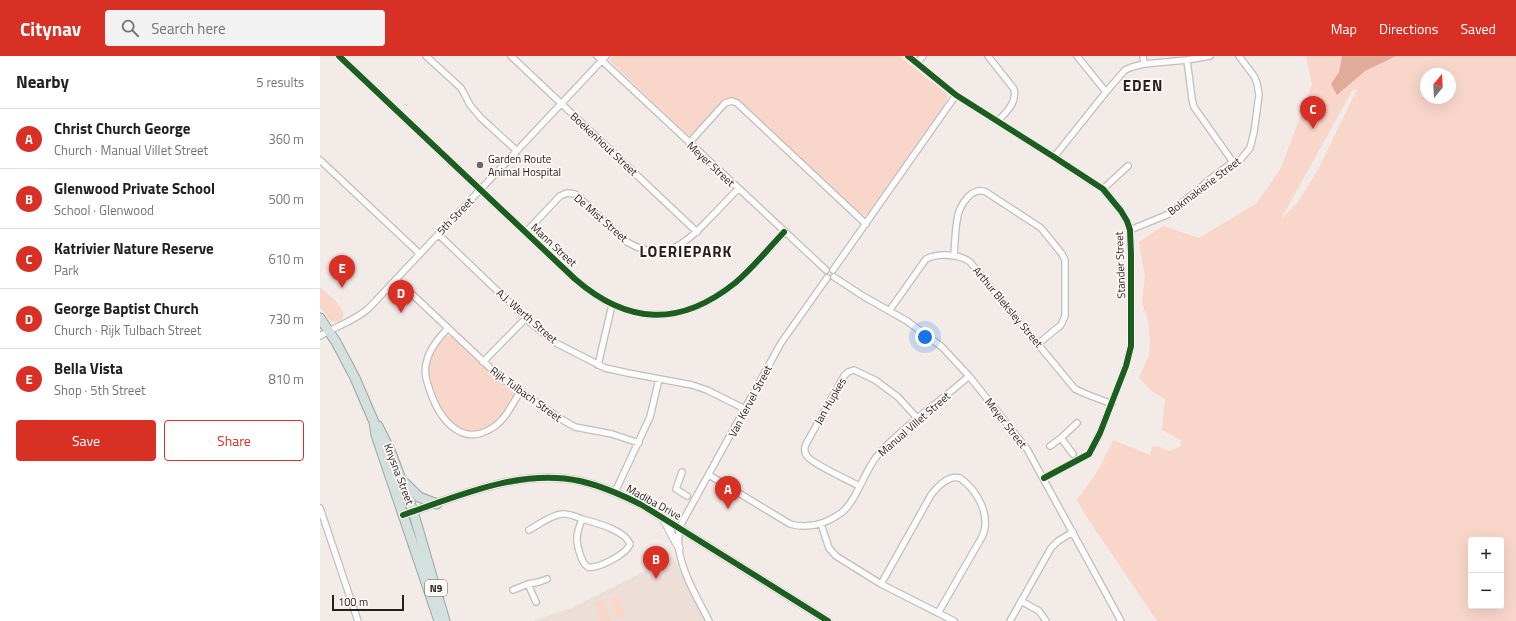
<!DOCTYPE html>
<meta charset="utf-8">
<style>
:root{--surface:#fff;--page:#f2f2f2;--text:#202124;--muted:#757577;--line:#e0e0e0;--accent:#d93025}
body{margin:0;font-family:"Titillium Web",sans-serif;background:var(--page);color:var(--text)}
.controls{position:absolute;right:12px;bottom:12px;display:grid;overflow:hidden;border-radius:4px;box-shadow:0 4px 16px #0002}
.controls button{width:36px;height:36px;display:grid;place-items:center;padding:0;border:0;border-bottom:1px solid var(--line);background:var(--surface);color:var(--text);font:20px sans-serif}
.compass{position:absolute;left:1100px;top:12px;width:36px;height:36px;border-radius:50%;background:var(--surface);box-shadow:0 4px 16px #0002;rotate:18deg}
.scale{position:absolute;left:12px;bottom:10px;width:72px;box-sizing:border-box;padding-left:4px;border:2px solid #231e1c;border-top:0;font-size:11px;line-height:14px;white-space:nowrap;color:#231e1c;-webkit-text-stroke:3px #fef8f6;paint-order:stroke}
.you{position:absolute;left:605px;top:281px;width:14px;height:14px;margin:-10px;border:3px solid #fff;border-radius:50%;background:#1a73e8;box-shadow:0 0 0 6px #1a73e833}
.badge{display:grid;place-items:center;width:26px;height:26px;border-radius:50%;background:var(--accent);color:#fff;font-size:13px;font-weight:700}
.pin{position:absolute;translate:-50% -33px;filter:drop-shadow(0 1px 2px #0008)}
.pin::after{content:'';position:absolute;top:21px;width:14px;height:12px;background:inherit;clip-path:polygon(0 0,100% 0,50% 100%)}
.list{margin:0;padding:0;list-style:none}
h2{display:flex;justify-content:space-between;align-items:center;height:52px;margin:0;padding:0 16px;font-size:17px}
h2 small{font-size:13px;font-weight:400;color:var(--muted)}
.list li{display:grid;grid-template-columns:26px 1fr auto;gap:12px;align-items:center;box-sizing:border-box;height:60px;padding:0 16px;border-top:1px solid var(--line)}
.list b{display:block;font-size:15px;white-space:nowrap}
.list p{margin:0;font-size:13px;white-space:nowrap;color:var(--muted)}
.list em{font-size:13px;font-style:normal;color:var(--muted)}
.actions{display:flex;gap:8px;padding:12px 16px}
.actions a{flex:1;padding:9px 0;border:1px solid var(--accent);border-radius:4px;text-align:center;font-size:14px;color:var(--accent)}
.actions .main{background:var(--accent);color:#fff}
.icon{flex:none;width:22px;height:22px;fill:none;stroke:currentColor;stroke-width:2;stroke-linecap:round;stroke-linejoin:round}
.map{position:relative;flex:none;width:1196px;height:565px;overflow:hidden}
header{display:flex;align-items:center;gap:24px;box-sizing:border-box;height:56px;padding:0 20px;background:var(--accent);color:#fff}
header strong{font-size:19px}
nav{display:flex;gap:22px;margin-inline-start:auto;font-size:14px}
.search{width:280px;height:36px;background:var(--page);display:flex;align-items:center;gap:10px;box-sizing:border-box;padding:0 14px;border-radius:4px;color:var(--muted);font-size:15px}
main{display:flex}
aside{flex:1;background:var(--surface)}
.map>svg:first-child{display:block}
.built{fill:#edded8}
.green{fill:#f9d6ca;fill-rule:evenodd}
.water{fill:#e1ab99}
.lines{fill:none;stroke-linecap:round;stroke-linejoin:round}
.minor-casing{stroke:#c3bdbb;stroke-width:8}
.tertiary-casing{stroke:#c3bdbb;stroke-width:9}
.trunk-casing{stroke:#98a6a1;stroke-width:11}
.minor{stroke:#fdfcfc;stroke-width:5.5}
.tertiary{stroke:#fdfcfc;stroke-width:7}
.trunk{stroke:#d4e0dd;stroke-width:9}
.cycleway-casing{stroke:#fef8f6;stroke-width:8}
.cycleway{stroke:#1b5e20;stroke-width:6}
.poi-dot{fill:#6c6663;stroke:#fef8f6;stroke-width:1.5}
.labels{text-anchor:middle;stroke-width:3.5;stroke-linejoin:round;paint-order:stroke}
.shield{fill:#fef8f6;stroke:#655f5d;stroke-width:1}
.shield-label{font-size:10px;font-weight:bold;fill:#231e1c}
.street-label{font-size:11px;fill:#231e1c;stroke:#fef8f6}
.poi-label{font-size:11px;fill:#231e1c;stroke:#fef8f6;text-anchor:start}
.district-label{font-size:15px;font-weight:bold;letter-spacing:1px;fill:#231e1c;stroke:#fef8f6}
</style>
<header>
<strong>Citynav</strong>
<div class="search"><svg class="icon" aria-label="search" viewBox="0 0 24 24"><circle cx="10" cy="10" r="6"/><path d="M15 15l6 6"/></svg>Search here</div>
<nav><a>Map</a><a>Directions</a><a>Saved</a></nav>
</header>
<main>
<aside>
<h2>Nearby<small>5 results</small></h2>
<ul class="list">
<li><span class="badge">A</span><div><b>Christ Church George</b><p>Church · Manual Villet Street</p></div><em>360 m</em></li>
<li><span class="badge">B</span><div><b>Glenwood Private School</b><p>School · Glenwood</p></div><em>500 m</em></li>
<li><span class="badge">C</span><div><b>Katrivier Nature Reserve</b><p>Park</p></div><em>610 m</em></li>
<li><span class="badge">D</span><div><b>George Baptist Church</b><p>Church · Rijk Tulbach Street</p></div><em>730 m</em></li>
<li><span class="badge">E</span><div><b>Bella Vista</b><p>Shop · 5th Street</p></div><em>810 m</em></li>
</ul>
<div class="actions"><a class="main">Save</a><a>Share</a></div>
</aside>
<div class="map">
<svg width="1196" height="565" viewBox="0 0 1196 565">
<rect width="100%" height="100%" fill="#f3ebe8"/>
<!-- built -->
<path class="built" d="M353,501L384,565H213L251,552Z"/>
<!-- green -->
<path class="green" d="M293,0H579L627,38L628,40L623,51L548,157L546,159L539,158L420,45L413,43L405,45L375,76L370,79H367L289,4Z
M986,0H1196V565H837L764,457L757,444L777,416L793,384L830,399L832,391L837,390L850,395L861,390V384L842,374C844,364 843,354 845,343L833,336L819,322L829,299L830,286L829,268L822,246L825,220L819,186L843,170L879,182L937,147L961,112L992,28ZM1106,18H1130V42H1106ZM1037,33L999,112L978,146L961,163L1032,35ZM1151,484H1181V550H1151Z
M0,231C6,237 29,253 22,263C18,267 14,266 10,265L0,251Z
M128,280L133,281L194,337C193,345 185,354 180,361C176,368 167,374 158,375C131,378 120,354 113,333C110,325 107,318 108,309C109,302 113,293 118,288C121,284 124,281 128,280Z
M298,540L306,560L297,563L290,543Z
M284,544L291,565H281L275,547Z"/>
<!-- water -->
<path class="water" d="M1022,0H1076L1045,15L1017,39L1011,28L1019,16Z"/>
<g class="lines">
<defs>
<path id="minor" d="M19,0L255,223C308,269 360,271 415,227C433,212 448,193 464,176
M106,0L141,32L150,49L161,62L197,95
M191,0L377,176
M277,0L506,214
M588,0L636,39L734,101L783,133L801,155L807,165L810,174L811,198V290L806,310L780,377L769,398L724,422
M668,0L694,33C697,47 687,55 678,65
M757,0L786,36
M823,0L824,8
M867,4L872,43L874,51L913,106
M597,7L603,0
M369,87L405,47L412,45L417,47L546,168
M734,101L786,36L805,14L812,11L824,8L867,4L890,0
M0,104L100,198
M783,133L808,110
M810,174L849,158L889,124L913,106L921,103L930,92L934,76L939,39L937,27L934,20L919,0
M206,176L240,140L247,137L255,138L307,186C342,207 364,190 388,164C398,154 408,143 418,133
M118,178L212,268L236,287L285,312L308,317L372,329L387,334L425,353
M634,200C635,187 635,172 638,159C641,148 652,130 666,136L721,172L742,198L745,204V260L741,269L719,287
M513,214L636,39
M514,221L543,240L587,265L622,291L649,320L707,393L801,565
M76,223L181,322L241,363L255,371L292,378L319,387
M569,255L606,203C618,197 640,198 650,206L755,333L766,338L792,348
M128,272C118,283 109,293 106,308C104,318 107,326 110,335C119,362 141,392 172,372C185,365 192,348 200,336
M0,280C16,270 35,265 49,252L286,0
M163,306L206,262
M278,309L292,249
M741,382L753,398
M730,390L741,382L757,367
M362,416L356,433L367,440
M389,419L470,468C488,473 506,468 521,457C536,446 544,416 557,400C581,372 620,346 649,320
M539,430C529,424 492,408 487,400C484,396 484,392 486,388L524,320L528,316L534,314L555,324L578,341L598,363
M295,436L330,361L339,323
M0,452L38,565
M501,468L509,492L516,500L561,528L634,565
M209,474C218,469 231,459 242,458C249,457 256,461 262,463C276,467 305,474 310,488C307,498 278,513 268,511C264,509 263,505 261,501C255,484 256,479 262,463
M561,528L611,439C618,430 628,419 640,422C657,434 672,460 662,481L618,557
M193,534L208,528
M701,545L719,555L726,565
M216,546L208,528L219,526L227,523
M389,565C378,543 363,519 359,494C358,487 359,479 359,472L461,287L507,222
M690,565L731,492L738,485L753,476"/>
<path id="tertiary" d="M83,459C138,440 201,412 260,425C282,430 302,439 322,449L508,565
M344,464L359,492"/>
<path id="trunk" d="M0,262L16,286L35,322L54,366L56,379L119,565
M58,370L70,394L93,455L125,565
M85,427L99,441L117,448"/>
</defs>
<!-- minor casing -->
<use href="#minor" class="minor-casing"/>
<!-- tertiary casing -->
<use href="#tertiary" class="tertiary-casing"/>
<!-- trunk casing -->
<use href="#trunk" class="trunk-casing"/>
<!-- minor -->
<use href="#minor" class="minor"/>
<!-- tertiary -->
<use href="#tertiary" class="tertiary"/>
<!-- trunk -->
<use href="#trunk" class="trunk"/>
<defs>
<path id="cycleway" d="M19,0L255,223C308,269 360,271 415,227C433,212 448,193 464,176
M588,0L636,39L734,101L783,133L801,155L807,165L810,174L811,198V290L806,310L780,377L769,398L724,422
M83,459C138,440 201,412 260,425C282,430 302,439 322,449L508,565"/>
</defs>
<!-- cycleway casing -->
<use href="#cycleway" class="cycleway-casing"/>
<!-- cycleway -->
<use href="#cycleway" class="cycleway"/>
</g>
<!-- markers -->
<circle class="poi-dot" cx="160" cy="109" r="4"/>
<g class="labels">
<!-- shield labels -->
<rect class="shield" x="105" y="524" width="22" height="16" rx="3"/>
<g class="shield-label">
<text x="116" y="536">N9</text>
</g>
<!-- street labels -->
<g class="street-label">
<text transform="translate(284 88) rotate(43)" y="4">Boekenhout Street</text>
<text transform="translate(391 108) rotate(43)" y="4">Meyer Street</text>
<text transform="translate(884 130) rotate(-37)" y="4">Bokmakierie Street</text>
<text transform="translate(135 160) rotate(-46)" y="4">5th Street</text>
<text transform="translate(281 162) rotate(41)" y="4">De Mist Street</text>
<text transform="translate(234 189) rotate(43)" y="4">Mann Street</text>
<text transform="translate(800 209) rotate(-92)" y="4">Stander Street</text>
<text transform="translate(688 251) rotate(50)" y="4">Arthur Bleksley Street</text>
<text transform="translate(207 260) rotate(41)" y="4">A.J. Werth Street</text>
<text transform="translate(206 338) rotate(36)" y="4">Rijk Tulbach Street</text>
<text transform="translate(430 345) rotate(-62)" y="4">Van Kervel Street</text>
<text transform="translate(510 345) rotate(-60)" y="4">Jan Hupkes</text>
<text transform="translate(686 367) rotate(52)" y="4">Meyer Street</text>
<text transform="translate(594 368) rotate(-41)" y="4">Manual Villet Street</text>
<text transform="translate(79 418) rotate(69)" y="4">Knysna Street</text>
<text transform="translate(334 446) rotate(29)" y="4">Madiba Drive</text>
</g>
<!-- poi labels -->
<g class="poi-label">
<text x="168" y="107">Garden Route<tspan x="168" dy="13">Animal Hospital</tspan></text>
</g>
<!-- district labels -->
<g class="district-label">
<text x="823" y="35">EDEN</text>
<text x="366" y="201">LOERIEPARK</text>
</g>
</g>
</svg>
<div class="controls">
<button>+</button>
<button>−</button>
</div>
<svg class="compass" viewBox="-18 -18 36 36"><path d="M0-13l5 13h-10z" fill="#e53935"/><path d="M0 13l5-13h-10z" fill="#757577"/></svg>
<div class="scale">100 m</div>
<div class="you"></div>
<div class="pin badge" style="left:408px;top:453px">A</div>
<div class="pin badge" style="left:336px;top:523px">B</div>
<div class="pin badge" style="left:993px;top:73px">C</div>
<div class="pin badge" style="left:81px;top:257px">D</div>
<div class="pin badge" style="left:22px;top:232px">E</div>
</div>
</main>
